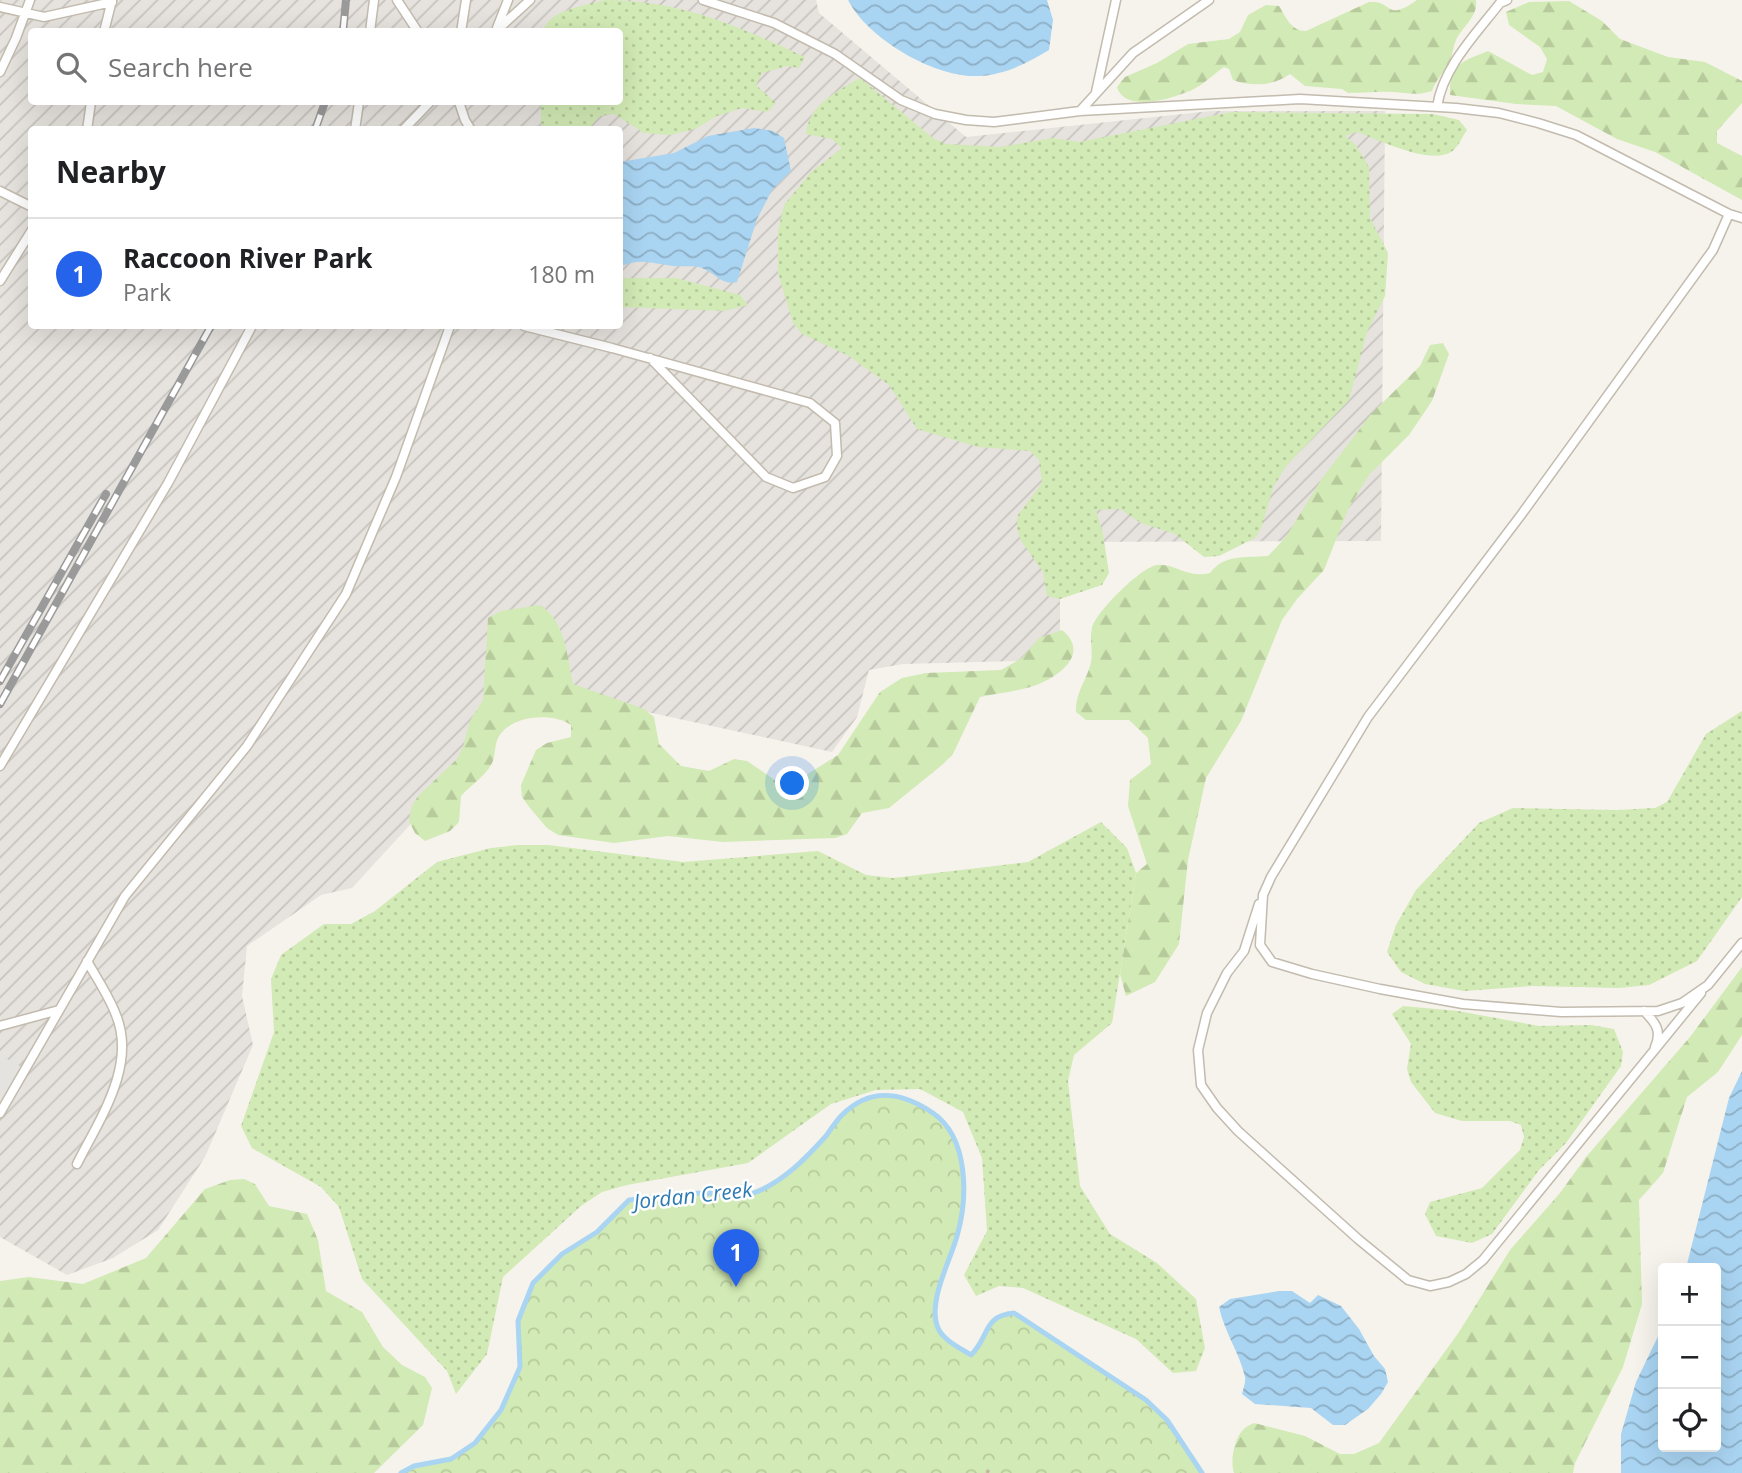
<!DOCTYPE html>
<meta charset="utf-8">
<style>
:root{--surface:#fff;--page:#f6f6f6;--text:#202124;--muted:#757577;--line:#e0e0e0;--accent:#2563eb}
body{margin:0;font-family:"Open Sans",sans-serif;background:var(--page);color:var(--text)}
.controls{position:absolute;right:21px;bottom:21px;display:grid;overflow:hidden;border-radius:7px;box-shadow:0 7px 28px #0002}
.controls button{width:63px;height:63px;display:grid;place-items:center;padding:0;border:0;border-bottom:2px solid var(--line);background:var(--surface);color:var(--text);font:35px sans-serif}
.you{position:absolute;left:793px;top:784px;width:24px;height:24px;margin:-18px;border:5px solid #fff;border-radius:50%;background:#1a73e8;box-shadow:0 0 0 10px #1a73e833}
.badge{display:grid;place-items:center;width:46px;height:46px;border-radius:50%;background:var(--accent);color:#fff;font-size:23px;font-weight:700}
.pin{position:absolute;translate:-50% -58px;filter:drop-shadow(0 2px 4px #0008)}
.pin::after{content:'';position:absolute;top:37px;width:24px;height:21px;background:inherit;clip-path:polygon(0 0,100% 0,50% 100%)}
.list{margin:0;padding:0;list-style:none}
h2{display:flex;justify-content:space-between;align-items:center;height:91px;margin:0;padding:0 28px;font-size:30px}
h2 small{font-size:23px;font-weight:400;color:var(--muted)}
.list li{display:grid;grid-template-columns:46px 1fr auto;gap:21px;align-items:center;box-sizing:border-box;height:112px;padding:0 28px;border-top:2px solid var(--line)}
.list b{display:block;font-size:26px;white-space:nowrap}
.list p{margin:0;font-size:23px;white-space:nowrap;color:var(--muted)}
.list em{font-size:23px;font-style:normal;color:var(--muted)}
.icon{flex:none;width:38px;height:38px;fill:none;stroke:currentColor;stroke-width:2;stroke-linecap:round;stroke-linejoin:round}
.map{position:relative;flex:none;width:1742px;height:1473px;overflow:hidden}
.search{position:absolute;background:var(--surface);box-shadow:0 7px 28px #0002;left:28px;top:28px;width:595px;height:77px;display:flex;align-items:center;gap:18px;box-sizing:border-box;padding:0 24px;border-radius:7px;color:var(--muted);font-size:26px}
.panel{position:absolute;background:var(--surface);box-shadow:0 7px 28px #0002;left:28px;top:126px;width:595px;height:203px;border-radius:7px}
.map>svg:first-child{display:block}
.industrial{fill:url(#industrial-furrows);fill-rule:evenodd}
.grass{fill:url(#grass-dots)}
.forest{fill:url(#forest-firs)}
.park{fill:url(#park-crowns)}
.parking{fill:#e5e3e0}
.water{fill:url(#water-waves)}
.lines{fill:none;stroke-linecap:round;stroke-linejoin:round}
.stream{stroke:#a9d4f2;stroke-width:5}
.lane-casing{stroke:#c2bbae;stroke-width:11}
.path{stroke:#c4b79f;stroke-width:3.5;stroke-dasharray:3.5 3.5;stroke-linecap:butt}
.lane{stroke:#fff;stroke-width:8}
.rail-casing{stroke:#9a9a9a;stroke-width:8}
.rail{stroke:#fff;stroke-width:5;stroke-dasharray:16;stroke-linecap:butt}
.labels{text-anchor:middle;stroke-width:5;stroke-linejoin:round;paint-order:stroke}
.water-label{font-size:21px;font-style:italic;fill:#2e7ab2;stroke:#fff}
</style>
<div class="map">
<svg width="1742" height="1473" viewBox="0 0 1742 1473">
<defs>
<pattern id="industrial-furrows" width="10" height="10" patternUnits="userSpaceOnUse" patternTransform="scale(1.75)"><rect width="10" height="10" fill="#e6e2dd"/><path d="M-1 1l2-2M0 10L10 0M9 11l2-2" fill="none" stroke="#c7c3be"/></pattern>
<pattern id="grass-dots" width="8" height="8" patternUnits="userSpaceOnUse" patternTransform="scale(1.75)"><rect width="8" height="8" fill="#d2eab5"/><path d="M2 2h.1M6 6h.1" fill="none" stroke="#b6ca9c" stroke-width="1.8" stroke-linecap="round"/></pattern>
<pattern id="forest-firs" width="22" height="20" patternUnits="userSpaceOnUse" patternTransform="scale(1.75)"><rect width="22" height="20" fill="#d2eab5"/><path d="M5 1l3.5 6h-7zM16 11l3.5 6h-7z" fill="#b6ca9c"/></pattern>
<pattern id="park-crowns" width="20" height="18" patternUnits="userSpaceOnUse" patternTransform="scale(1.75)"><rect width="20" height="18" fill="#d2eab5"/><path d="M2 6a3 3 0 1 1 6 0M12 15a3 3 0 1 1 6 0" fill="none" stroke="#b6ca9c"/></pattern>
<pattern id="water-waves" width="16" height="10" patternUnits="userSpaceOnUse" patternTransform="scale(1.75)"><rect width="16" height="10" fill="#a9d4f2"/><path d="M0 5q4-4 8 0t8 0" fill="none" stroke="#8caec5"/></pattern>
</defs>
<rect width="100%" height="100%" fill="#f6f3ec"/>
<!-- industrial -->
<path class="industrial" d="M0,0H816L819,13L966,137L1211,111H1385L1381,541L1060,542V660L903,664L869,670L857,717L832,752L536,688L352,888L321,895L247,946L242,996L253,1045L205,1157L158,1230L113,1258L67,1275L0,1237ZM32,32H620V102H32ZM32,130H620V326H32Z"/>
<!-- grass -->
<path class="grass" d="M605,0C680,0 738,26 805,57L799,68L787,66L762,73L756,85L776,103L767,112L742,108L717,116L695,129L670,135L644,133L614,114L600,116L588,129H541V102H620V32L543,31C550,9 585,6 605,0Z
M860,78L934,139L946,144L1000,147L1053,138L1079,142L1232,112L1433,114L1459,120L1467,130C1462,137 1458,148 1451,152C1429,165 1379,140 1357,132L1345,136L1355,144L1369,167L1370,218L1388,253L1385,296L1367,332L1349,400L1286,466L1273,488L1262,526L1255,538L1219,556L1204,557L1175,534L1141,523L1120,509L1096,510L1103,534L1109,573L1102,585L1060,599L1047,596L1043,572L1021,541L1017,528L1018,515L1042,483L1039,460L1030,451L978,447L917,429L889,385L849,356L802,334L793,323L778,273V231L784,205L811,172L842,148L832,139L806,134C809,104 836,92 860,78Z
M620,278H676L740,295L748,305L724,311L620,307Z
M1742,711V897L1697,961L1649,985L1619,988L1532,986L1464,991L1425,984L1401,972L1387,952L1396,925L1416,890L1479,823L1513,808L1617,810L1655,808L1667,802L1706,734Z
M1101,822L1127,848L1136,873L1112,1023L1074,1055L1068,1081L1080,1186L1110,1234L1157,1263L1196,1299L1205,1348L1196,1371L1173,1373L1136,1339L1023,1288L999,1286L976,1296L964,1275L987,1231L982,1158L963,1112L920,1089L876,1090L831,1104L748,1163L627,1185L602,1192L581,1206L503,1277L487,1354L456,1394L447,1371L362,1279L339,1207L321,1187L252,1148L241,1126L274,1032L271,979L281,955L324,924H351L375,911L437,862L491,848L518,845H548L683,862L818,851L866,875L893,878L1028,862Z
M1403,1006L1458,1011L1539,1026L1591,1025L1614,1029L1623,1052L1621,1066L1566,1143L1539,1170L1492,1234L1472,1243L1436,1236L1425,1214L1430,1202L1482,1188L1520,1150L1524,1137L1521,1125L1510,1121H1462L1435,1113L1411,1082L1407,1069L1411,1044L1392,1014Z"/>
<!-- forest -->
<path class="forest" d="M1417,0H1476C1478,17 1463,26 1456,40C1453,47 1453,55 1449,62C1444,73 1436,79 1432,91C1417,96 1408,93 1393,92C1378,91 1363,93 1348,93L1342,89L1305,86L1290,74C1274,86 1252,87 1233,80L1229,69L1224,67C1214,74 1203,85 1192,90C1174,98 1125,114 1117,87L1125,77L1157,63L1188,44L1229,39L1240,32L1248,15L1266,5L1279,6C1286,17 1291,31 1306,31L1369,2C1395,0 1384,23 1417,0Z
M1569,1L1602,21L1620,39L1668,57L1705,62L1742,81V103L1717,131V143L1742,156V200L1655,152L1617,139L1556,106L1516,104L1450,95C1449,64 1463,61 1488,51L1532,75L1543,72L1547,59L1540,47L1509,25L1506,12L1529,2Z
M1443,343L1449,354L1432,401L1409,435L1369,475L1348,509L1324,570L1297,599L1282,620L1241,721L1206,778L1188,860L1179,944L1155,982L1126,996L1120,974L1136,873L1147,864L1128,806L1130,780L1151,764L1148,738L1129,720H1086L1076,712C1075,694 1085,683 1090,666C1094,654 1089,640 1092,628C1095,613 1141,567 1157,565C1175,563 1187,579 1210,573C1224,554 1245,558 1268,556L1286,537L1321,480L1371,414L1420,366L1430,345Z
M540,605C566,622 567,656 573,684L644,709L654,717L659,744L681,766L709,771L734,759L747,761L781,784L795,782L838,755L880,692L902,678L926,673L1001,670L1022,658L1039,638L1062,630C1089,652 1063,674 1039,684C1021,691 999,693 980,697L953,754L942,765L889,808L862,813L847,834L835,838L723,842L668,836L614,843L558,835L547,828L530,808L522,797L521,785L536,750L547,743L571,737V725C552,712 510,715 498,738C494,746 496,757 491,765C485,776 470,786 461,796L459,822L450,831L425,841L415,833L409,821L411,808L418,796L457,759L463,747L470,721L483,700L488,618L501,611Z
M1742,967V1035L1718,1072L1687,1097L1663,1173L1639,1200L1642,1304L1623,1367L1575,1463L1573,1473H1234C1230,1461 1234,1438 1244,1429C1247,1426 1250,1425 1254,1423L1305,1436L1340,1454H1354L1379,1443L1459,1332L1510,1250L1560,1193L1586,1157L1690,1037Z
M244,1179L255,1184L269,1206L307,1214L318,1240L326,1291L362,1312L383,1347L402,1365L425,1377L432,1388L423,1425L374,1473H0V1281L29,1277L83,1284L146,1258L205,1189L230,1180Z"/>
<!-- park -->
<path class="park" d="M877,1095C956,1095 974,1170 958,1235C951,1261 927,1302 938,1328C943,1340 960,1349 971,1355C991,1337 982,1316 1014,1313L1146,1400L1167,1420L1202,1473H401L414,1466L451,1459L475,1442L501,1410L520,1367L518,1321L533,1283L562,1254L597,1232L629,1200L708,1193L733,1196L754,1193L780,1179L801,1162L841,1116L857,1102Z"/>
<!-- parking -->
<path class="parking" d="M0,1055L25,1069L0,1113Z"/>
<!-- water -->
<path class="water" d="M848,0H1047L1053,20L1049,50C1027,63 1005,75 978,76C935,78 868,39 848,0Z
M754,128L773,131L784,138L791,171L772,190L757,219L737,282C722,286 715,273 702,268C694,265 683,267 674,266C654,264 639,257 620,267V162L674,153L708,136Z
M1742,1071V1473H1621V1434L1636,1382L1663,1326V1447H1716V1268H1686L1729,1098Z
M1279,1291H1292L1310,1303L1318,1295L1341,1306L1359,1329L1374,1356L1385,1369L1388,1382L1381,1394L1368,1409L1345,1425H1333L1311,1408L1255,1404L1242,1394C1243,1389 1246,1383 1245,1377C1240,1354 1224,1331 1219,1307L1230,1299Z"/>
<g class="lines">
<!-- stream -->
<path class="stream" d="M401,1473L414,1466L451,1459L475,1443L501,1410L520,1367L518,1321L533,1283L562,1254L597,1232L629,1200C655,1197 682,1193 709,1193C724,1194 741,1199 756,1192C784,1181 806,1158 826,1136C831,1129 836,1121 842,1115C871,1086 902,1092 933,1113C969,1138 968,1198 957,1236C950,1262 927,1302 938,1328C943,1340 960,1348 971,1355C990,1337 982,1316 1014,1313L1146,1400L1167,1420L1202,1473"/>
<defs>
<path id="lane" d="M397,0L418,32
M703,0L774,23L835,54L901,100L935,114L966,120L994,122L1080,111L1300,99L1456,108L1499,113L1538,123L1576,135L1729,214L1742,218
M0,7L44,17L112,2
M497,28L508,0
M104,32L112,0
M370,32L374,0
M461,32L466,0
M495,32L530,0
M0,72L16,38L30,0
M1096,92L1116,0
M459,102L465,120L471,130
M1437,107C1443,67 1476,34 1500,3L1507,0
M1080,111L1133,53L1209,0
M87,130L91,102
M355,130L359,102
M403,130L430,102
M0,191L32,207
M1729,214L1713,250L1521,515L1368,717L1271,877L1263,895L1260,945L1272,962L1312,974L1380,989L1463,1004L1561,1012L1658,1011L1682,1003L1708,985L1742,943
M0,281L32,230
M524,326L612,348L810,403L835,423L837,456L825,477L793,488L766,477L650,358
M0,766L168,483L252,326
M1259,904L1244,951L1227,973L1207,1013L1198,1050L1201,1085L1217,1108L1238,1131L1358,1239L1408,1280L1430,1286L1449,1282L1466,1274L1483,1260L1701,993
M1644,1011C1656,1023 1662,1031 1655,1047
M0,1026L59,1010
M0,1113L125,896L247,746L346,594L396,477L450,326
M77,1164C99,1120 137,1066 116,1015C109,996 97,979 87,961"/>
</defs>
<!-- lane casing -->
<use href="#lane" class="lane-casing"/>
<!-- path -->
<path class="path" d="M987,1473L990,1467"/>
<!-- lane -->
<use href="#lane" class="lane"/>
<defs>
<path id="rail" d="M343,32L346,0
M315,130L325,102
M0,681L106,494
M0,704L211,326"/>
</defs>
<!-- rail casing -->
<use href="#rail" class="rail-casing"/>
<!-- rail -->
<use href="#rail" class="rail"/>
</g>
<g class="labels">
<!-- water labels -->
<g class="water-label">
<text transform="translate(693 1196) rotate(-6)" y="7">Jordan Creek</text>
</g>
</g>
</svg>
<div class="controls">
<button>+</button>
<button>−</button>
<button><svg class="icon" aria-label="locate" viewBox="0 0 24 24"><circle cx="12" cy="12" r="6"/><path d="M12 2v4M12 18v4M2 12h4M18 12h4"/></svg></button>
</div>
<div class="you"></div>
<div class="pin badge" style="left:736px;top:1287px">1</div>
<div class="search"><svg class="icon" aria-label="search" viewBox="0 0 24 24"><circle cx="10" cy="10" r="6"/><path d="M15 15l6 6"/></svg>Search here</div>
<section class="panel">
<h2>Nearby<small></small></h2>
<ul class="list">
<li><span class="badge">1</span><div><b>Raccoon River Park</b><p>Park</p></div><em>180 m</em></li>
</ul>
</section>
</div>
